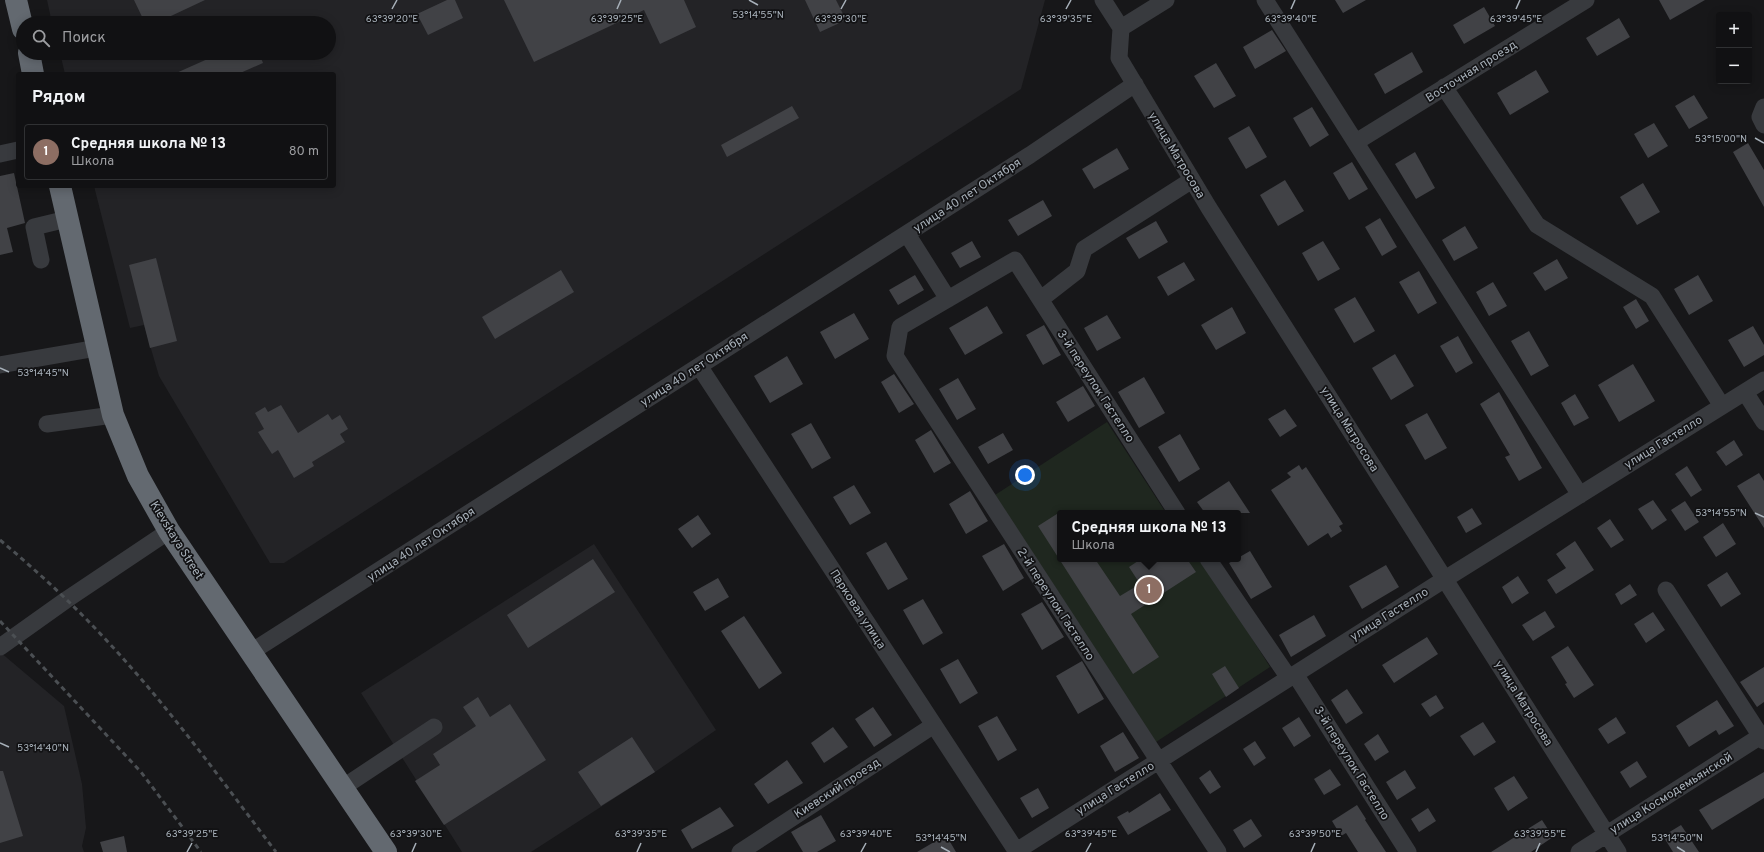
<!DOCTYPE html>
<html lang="ru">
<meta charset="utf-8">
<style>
:root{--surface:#111113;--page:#1e1f21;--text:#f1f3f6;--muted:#9c9da0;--line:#303133;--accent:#2563eb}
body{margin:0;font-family:Overpass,sans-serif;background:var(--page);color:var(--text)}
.controls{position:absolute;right:12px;top:12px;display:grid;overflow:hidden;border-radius:4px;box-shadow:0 2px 10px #0003}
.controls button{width:36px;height:36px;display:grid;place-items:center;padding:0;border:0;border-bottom:1px solid var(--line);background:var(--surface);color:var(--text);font:20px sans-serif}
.you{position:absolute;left:1025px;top:475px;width:14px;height:14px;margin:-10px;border:3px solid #fff;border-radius:50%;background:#1a73e8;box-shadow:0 0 0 6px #1a73e833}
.badge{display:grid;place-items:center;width:26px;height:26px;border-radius:50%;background:var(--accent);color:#fff;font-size:13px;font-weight:700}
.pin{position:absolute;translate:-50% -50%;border:2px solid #fff;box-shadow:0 1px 4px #0006}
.popup{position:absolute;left:1057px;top:510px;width:184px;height:52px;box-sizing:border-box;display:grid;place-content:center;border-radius:4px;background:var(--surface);filter:drop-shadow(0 1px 3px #0005);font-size:13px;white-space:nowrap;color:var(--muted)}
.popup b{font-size:15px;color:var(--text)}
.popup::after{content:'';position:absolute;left:50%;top:100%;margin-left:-8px;border:8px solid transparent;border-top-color:var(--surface)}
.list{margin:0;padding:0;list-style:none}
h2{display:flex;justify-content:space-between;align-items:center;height:52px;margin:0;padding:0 16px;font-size:17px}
h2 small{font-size:13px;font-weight:400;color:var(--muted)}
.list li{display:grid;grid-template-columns:26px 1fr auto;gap:12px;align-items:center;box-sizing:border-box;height:56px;margin:0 8px 8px;padding:0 8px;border:1px solid var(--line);border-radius:4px}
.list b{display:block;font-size:15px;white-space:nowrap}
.list p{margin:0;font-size:13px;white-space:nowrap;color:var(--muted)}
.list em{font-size:13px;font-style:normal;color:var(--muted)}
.icon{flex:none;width:22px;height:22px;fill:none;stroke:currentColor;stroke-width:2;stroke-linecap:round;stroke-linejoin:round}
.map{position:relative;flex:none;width:1764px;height:852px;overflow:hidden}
.search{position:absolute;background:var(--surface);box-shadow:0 2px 10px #0003;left:16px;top:16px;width:320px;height:44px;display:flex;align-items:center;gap:10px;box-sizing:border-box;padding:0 14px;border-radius:22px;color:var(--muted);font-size:15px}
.panel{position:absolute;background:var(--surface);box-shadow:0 2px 10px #0003;left:16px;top:72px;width:320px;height:116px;border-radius:4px}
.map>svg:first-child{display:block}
.built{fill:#232326}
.green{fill:#1f271f}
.building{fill:#414246}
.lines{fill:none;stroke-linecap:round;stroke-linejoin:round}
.minor{stroke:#383a3e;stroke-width:17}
.highway{stroke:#636970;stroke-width:22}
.rail{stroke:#4b4f53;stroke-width:3;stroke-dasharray:5 4;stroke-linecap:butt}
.ticks{fill:none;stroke:#a8b1ba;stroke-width:1.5}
.labels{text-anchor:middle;stroke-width:3.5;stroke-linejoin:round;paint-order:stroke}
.street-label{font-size:12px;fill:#a8b1ba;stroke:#121214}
.ticks-label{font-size:10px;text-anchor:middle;fill:#a8b1ba;stroke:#121214;stroke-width:3.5;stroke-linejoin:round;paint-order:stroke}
</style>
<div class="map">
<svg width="1764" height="852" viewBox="0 0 1764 852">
<rect width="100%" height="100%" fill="#171719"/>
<!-- built -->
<path class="built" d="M47,0H1045L1021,89L284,563H270L159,376L144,325L130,328L94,186H334V74H65L60,53H329V23H52Z
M594,544L716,730L655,772L531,852H462L361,693Z
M0,652L64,706L82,784L86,828L82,846L84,852H0Z"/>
<!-- green -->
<path class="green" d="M1107,422L1166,513H1060V559H1202L1270,667L1156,742L995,495Z"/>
<!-- building -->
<path class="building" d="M134,0H205L156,23H145Z
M447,0H455L463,18L428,35L417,14Z
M504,0H684L696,27L660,44L644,10L534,62Z
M805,0H836L846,20L820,32Z
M1335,0H1366L1343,13Z
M1659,0H1705L1670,20Z
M1484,7L1495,26L1464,44L1453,25Z
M1619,18L1630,37L1597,56L1586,38Z
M1272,30L1286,51L1255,69L1243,47Z
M1412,52L1423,72L1385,94L1374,74Z
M221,53H259L263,63L238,74H174Z
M1216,63L1236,96L1214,108L1194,76Z
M1536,70L1549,92L1510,115L1497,93Z
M1694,95L1708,118L1689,129L1675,106Z
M792,106L799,118L727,157L721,145Z
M1312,107L1329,135L1310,147L1293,118Z
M1654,123L1668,146L1648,158L1634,134Z
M1249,126L1267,157L1246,169L1228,138Z
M1748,143L1764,170V207L1733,152Z
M1117,148L1129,169L1094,189L1082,169Z
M1415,152L1435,188L1416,199L1395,164Z
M1352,162L1368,189L1349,200L1333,173Z
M14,173L25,223L7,228L13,252L0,255V176Z
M1285,180L1304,211L1278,226L1260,195Z
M1643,183L1660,212L1637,225L1620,197Z
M1043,200L1052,216L1018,236L1008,220Z
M1380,218L1397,247L1382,256L1365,227Z
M1156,221L1168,242L1139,259L1126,238Z
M1465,226L1478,248L1454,261L1442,240Z
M972,241L981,257L960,268L951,253Z
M1323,241L1340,269L1318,281L1302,253Z
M156,258L177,341L150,348L129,265Z
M1557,259L1568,278L1545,291L1533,273Z
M1184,262L1195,280L1168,296L1157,277Z
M561,270L574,292L495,339L482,317Z
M1419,271L1437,303L1418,314L1399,282Z
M915,275L924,290L898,305L889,290Z
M1698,275L1713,301L1689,315L1674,289Z
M1493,282L1507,306L1489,316L1476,292Z
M1355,297L1375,331L1354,343L1334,309Z
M1636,299L1649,321L1636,329L1623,307Z
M987,306L1003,333L965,355L949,328Z
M1232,307L1246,333L1216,350L1201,325Z
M854,313L869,339L835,359L820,332Z
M1107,315L1121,338L1097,351L1084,328Z
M1044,325L1061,355L1043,365L1026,335Z
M1753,326L1764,345V355L1744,367L1728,340Z
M1529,331L1549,366L1531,376L1511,341Z
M1458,336L1473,363L1456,373L1440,346Z
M1395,354L1414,386L1391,400L1372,368Z
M787,356L803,384L770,403L754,376Z
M1633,364L1655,401L1619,422L1598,385Z
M894,374L914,404L899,413L881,382Z
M1144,377L1165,413L1139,428L1118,392Z
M958,378L976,409L957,420L939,389Z
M1083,386L1095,406L1068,422L1056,402Z
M1499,392L1542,468L1519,481L1505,457L1510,455L1480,404Z
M1575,394L1589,418L1574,426L1561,403Z
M281,405L298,433L328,414L332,420L340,415L348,429L340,434L345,442L312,462L314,466L294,478L278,450L272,454L258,432L264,429L255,413L265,407L268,412Z
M1285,409L1297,426L1280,437L1268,419Z
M1427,413L1447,448L1425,460L1405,425Z
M811,423L831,458L812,469L791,434Z
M931,430L951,463L934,473L915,440Z
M1003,433L1013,450L988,464L978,447Z
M1180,434L1200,469L1179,482L1158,447Z
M1734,440L1743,455L1726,466L1716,452Z
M1299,465L1302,470L1306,467L1343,524L1339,526L1342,531L1331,538L1328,533L1308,546L1271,490L1291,477L1287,473Z
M1687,466L1702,490L1691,497L1675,474Z
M1759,473L1764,481V528L1737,486Z
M1229,481L1250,513H1205L1197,502Z
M854,485L871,513L850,525L833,497Z
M970,491L988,521L966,534L949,504Z
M1653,500L1667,520L1652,530L1638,509Z
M1685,501L1699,522L1685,531L1671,510Z
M1472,508L1482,524L1466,533L1457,517Z
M1060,512V559H1095L1120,596L1140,584L1129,567L1141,559H1187L1196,572L1131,614L1159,657L1133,674L1038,526Z
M698,515L711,534L692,548L678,529Z
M1610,519L1624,540L1611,548L1597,528Z
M1723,523L1736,544L1716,557L1703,537Z
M1575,541L1594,570L1556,594L1547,580L1566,568L1556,554Z
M886,542L908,579L888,590L866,553Z
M1004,544L1024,578L1003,591L982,556Z
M1250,551L1272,587L1251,599L1229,563Z
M593,559L615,592L528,648L507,615Z
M1386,565L1399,587L1362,609L1349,586Z
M1727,572L1741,594L1721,607L1707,585Z
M1518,576L1529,593L1512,604L1502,587Z
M718,578L729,597L705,611L693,592Z
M1630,584L1637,595L1621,605L1615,594Z
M923,599L943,633L923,645L903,610Z
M1042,602L1064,637L1042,650L1021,614Z
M1545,611L1555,627L1533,641L1522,625Z
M1653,612L1665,630L1646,643L1634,624Z
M1314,615L1326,636L1291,657L1279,635Z
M744,616L782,673L759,689L721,631Z
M1427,637L1438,654L1394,683L1382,665Z
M1568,646L1594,685L1574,698L1565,684L1567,683L1551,657Z
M958,659L978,693L960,704L940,669Z
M1082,661L1104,699L1078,714L1056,676Z
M1225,666L1239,688L1226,697L1212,674Z
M1764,667V702L1757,707L1740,682Z
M1347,689L1363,713L1346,724L1331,700Z
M1436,695L1444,708L1430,717L1421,704Z
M478,697L490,717L510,704L546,760L444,825L415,781L440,765L433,754L476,726L463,707Z
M1717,700L1734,726L1719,735L1716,730L1689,747L1676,726Z
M873,707L892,735L874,747L855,719Z
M997,716L1017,750L998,761L978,726Z
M1299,717L1311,736L1294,747L1282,728Z
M1616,717L1626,733L1608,744L1598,729Z
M1483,722L1496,742L1474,756L1460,736Z
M833,727L848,747L824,763L811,743Z
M1123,732L1139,758L1115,772L1100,746Z
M1378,734L1389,752L1375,761L1364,744Z
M632,737L655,772L601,806L578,772Z
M1255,741L1266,758L1254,766L1243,749Z
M787,760L803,783L768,804L754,784Z
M1637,761L1647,777L1630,788L1620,772Z
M1330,769L1341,785L1324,795L1314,779Z
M1210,770L1221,787L1210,794L1199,778Z
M1405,770L1416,788L1397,800L1386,782Z
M0,771H3L23,836L0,843Z
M1764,772V798L1712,830L1699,810Z
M1514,776L1528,798L1508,811L1494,788Z
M1038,788L1049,808L1032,818L1020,798Z
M1160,793L1171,810L1128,835L1117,817L1128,811L1129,813Z
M1357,805L1366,819L1365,820L1386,852H1358L1346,833L1341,836L1332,821Z
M720,807L734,826L692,849L681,830Z
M1428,808L1436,821L1419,832L1411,819Z
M821,815L836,841L817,852H803L791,832Z
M1251,819L1262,836L1244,848L1233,830Z
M1542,820L1553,837L1531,852H1491Z
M1681,825L1699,852H1673L1663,836Z
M946,835L956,852H917Z
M124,836L127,852H103L100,842Z"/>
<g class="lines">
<!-- minor -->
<path class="minor" d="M1103,0L1121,28L1119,58L1209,208L1618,852
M1265,0L1580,495
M1121,28L1166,0
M1444,87L1537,225L1652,296L1722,406
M1764,107L1760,117L1764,125
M1356,142L1586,0
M0,154L18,150
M907,234L948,299
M41,260L34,227L67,219
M1041,299L1077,271L1084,249L1192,180
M0,365L97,348
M699,366L1017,852
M1745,392L1764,422
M47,424L113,415
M1177,513L1015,260L900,327L895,356L1218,852
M1208,559L1289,678
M1666,590L1764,741
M0,647L66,600L169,531
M251,652L1030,155L1135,84
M1295,674L1408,852
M342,788L434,727
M740,852L934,725
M1015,852L1445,579L1764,380
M1579,852L1764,734"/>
<!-- highway -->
<path class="highway" d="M16,0L23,29
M29,53L33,74
M60,186L113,415L138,476L169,531L386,852"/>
<!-- rail -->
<path class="rail" d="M0,540C38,572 74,605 108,642C169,707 222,781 276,852
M0,621L141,772L201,852"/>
</g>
<!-- ticks -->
<path class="ticks" d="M749,0L758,5M392,9L397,0M617,9L621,0M841,9L846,0M1066,9L1071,0M1291,9L1295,0M1516,9L1520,0M1755,138L1764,143M0,368L9,372M1755,513L1764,517M0,743L9,747M941,847L950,852M1677,847L1685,852M187,852L192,843M412,852L416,843M637,852L641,843M861,852L866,843M1086,852L1091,843M1311,852L1315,843M1536,852L1540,843"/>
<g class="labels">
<!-- street labels -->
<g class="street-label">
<text transform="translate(1471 71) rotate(-32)" y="4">Восточная проезд</text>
<text transform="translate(1177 155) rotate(59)" y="4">улица Матросова</text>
<text transform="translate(967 195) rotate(-33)" y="4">улица 40 лет Октября</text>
<text transform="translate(694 369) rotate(-33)" y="4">улица 40 лет Октября</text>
<text transform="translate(1096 386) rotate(57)" y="4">3-й переулок Гастелло</text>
<text transform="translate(1350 429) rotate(58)" y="4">улица Матросова</text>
<text transform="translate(1663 442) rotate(-32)" y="4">улица Гастелло</text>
<text transform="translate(177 540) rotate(58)" y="4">Kievskaya Street</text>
<text transform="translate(421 544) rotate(-33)" y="4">улица 40 лет Октября</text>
<text transform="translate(1056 604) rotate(57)" y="4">2-й переулок Гастелло</text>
<text transform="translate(858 609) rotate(57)" y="4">Парковая улица</text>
<text transform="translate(1389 614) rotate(-32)" y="4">улица Гастелло</text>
<text transform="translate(1524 703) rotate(58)" y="4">улица Матросова</text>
<text transform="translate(1352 763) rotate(58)" y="4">3-й переулок Гастелло</text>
<text transform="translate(837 788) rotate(-33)" y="4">Киевский проезд</text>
<text transform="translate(1115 788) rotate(-32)" y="4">улица Гастелло</text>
<text transform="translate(1671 793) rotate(-32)" y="4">улица Космодемьянской</text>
</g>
</g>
<g class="ticks-label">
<text x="758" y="18">53°14'55"N</text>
<text x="392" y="22">63°39'20"E</text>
<text x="617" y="22">63°39'25"E</text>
<text x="841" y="22">63°39'30"E</text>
<text x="1066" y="22">63°39'35"E</text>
<text x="1291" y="22">63°39'40"E</text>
<text x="1516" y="22">63°39'45"E</text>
<text x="1721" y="142">53°15'00"N</text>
<text x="43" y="376">53°14'45"N</text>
<text x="1721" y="516">53°14'55"N</text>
<text x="43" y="751">53°14'40"N</text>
<text x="192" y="837">63°39'25"E</text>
<text x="416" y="837">63°39'30"E</text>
<text x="641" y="837">63°39'35"E</text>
<text x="866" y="837">63°39'40"E</text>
<text x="1091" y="837">63°39'45"E</text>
<text x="1315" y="837">63°39'50"E</text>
<text x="1540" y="837">63°39'55"E</text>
<text x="941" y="841">53°14'45"N</text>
<text x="1677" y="841">53°14'50"N</text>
</g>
</svg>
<div class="controls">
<button>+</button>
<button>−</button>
</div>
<div class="you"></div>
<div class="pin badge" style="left:1149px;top:590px;background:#8d6e63">1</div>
<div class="popup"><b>Средняя школа № 13</b>Школа</div>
<div class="search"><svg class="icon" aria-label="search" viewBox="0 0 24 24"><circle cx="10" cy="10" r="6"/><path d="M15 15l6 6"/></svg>Поиск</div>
<section class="panel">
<h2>Рядом<small></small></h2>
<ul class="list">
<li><span class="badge" style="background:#8d6e63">1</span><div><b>Средняя школа № 13</b><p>Школа</p></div><em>80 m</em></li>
</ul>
</section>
</div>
